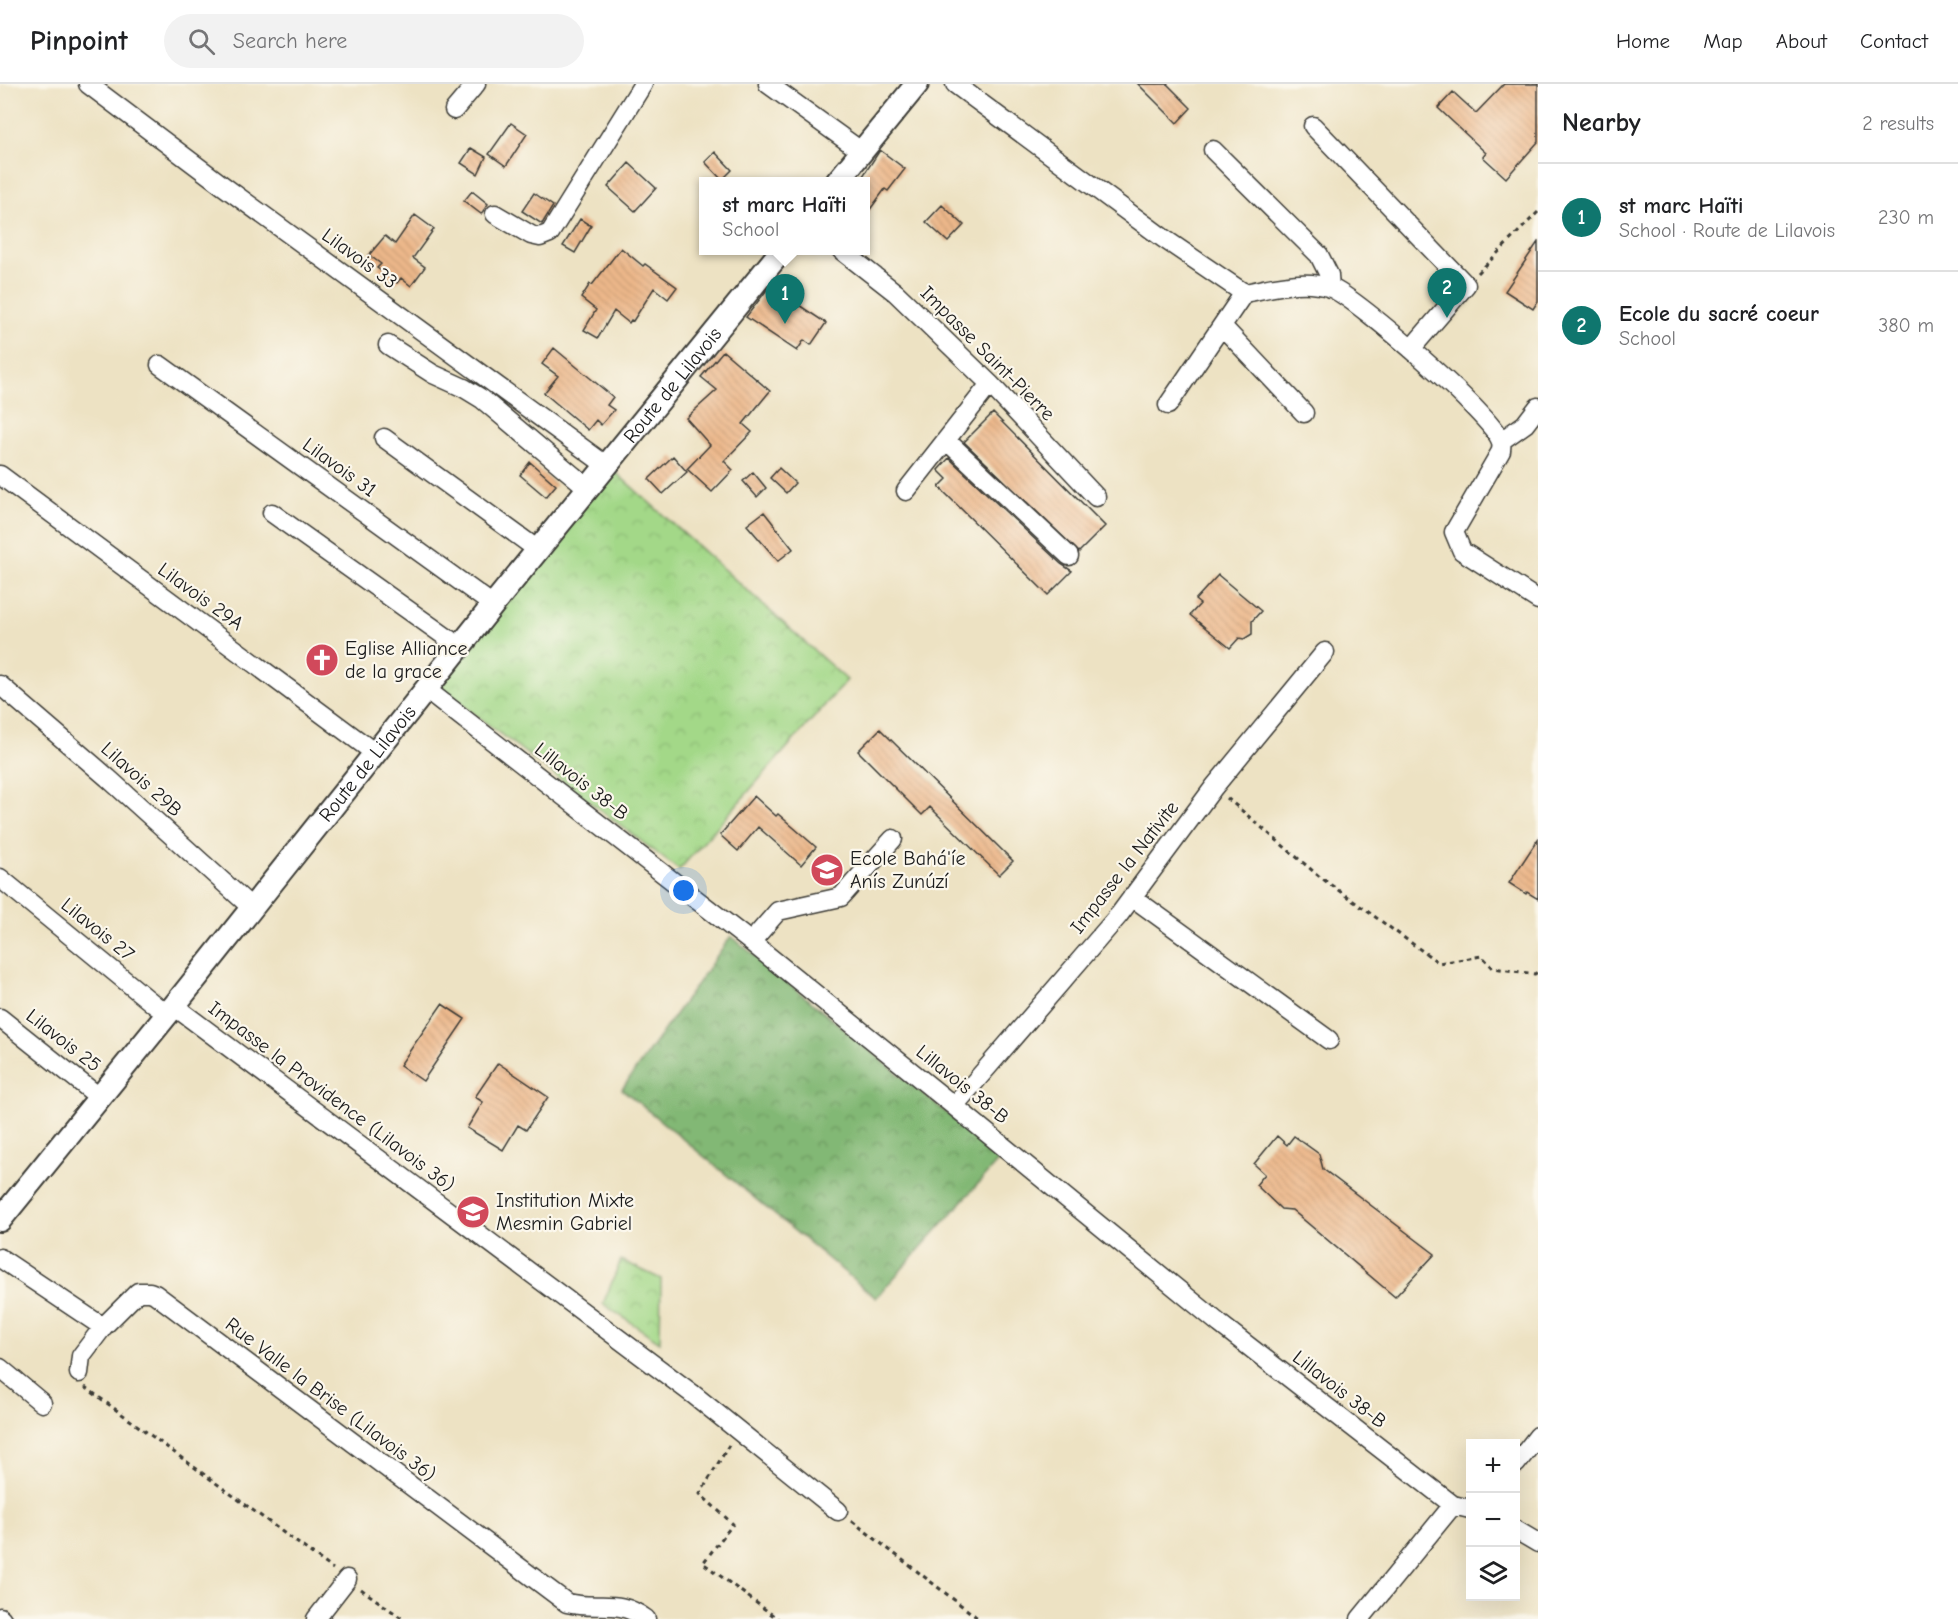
<!DOCTYPE html>
<meta charset="utf-8">
<style>
:root{--surface:#fff;--page:#f2f2f2;--text:#202124;--muted:#757577;--line:#e0e0e0;--accent:#0f766e}
body{margin:0;font-family:"Comic Neue",sans-serif;background:var(--page);color:var(--text)}
.controls{position:absolute;right:18px;bottom:18px;display:grid;overflow:hidden;border-radius:0px;box-shadow:0 6px 24px #0002}
.controls button{width:54px;height:54px;display:grid;place-items:center;padding:0;border:0;border-bottom:2px solid var(--line);background:var(--surface);color:var(--text);font:30px sans-serif}
.you{position:absolute;left:684px;top:807px;width:21px;height:21px;margin:-15px;border:4px solid #fff;border-radius:50%;background:#1a73e8;box-shadow:0 0 0 9px #1a73e833}
.badge{display:grid;place-items:center;width:39px;height:39px;border-radius:50%;background:var(--accent);color:#fff;font-size:20px;font-weight:700}
.pin{position:absolute;translate:-50% -50px;filter:drop-shadow(0 2px 3px #0008)}
.pin::after{content:'';position:absolute;top:32px;width:21px;height:18px;background:inherit;clip-path:polygon(0 0,100% 0,50% 100%)}
.popup{position:absolute;left:699px;top:93px;width:171px;height:78px;box-sizing:border-box;display:grid;place-content:center;border-radius:0px;background:var(--surface);filter:drop-shadow(0 2px 4px #0005);font-size:20px;white-space:nowrap;color:var(--muted)}
.popup b{font-size:22px;color:var(--text)}
.popup::after{content:'';position:absolute;left:50%;top:100%;margin-left:-12px;border:12px solid transparent;border-top-color:var(--surface)}
.list{margin:0;padding:0;list-style:none}
h2{display:flex;justify-content:space-between;align-items:center;height:78px;margin:0;padding:0 24px;font-size:26px}
h2 small{font-size:20px;font-weight:400;color:var(--muted)}
.list li{display:grid;grid-template-columns:39px 1fr auto;gap:18px;align-items:center;box-sizing:border-box;height:108px;padding:0 24px;border-top:2px solid var(--line)}
.list b{display:block;font-size:22px;white-space:nowrap}
.list p{margin:0;font-size:20px;white-space:nowrap;color:var(--muted)}
.list em{font-size:20px;font-style:normal;color:var(--muted)}
.icon{flex:none;width:33px;height:33px;fill:none;stroke:currentColor;stroke-width:2;stroke-linecap:round;stroke-linejoin:round}
.map{position:relative;flex:none;width:1538px;height:1535px;overflow:hidden}
header{display:flex;align-items:center;gap:36px;box-sizing:border-box;height:84px;padding:0 30px;background:var(--surface);border-bottom:2px solid var(--line)}
header strong{font-size:28px}
nav{display:flex;gap:33px;margin-inline-start:auto;font-size:21px}
.search{width:420px;height:54px;background:var(--page);display:flex;align-items:center;gap:15px;box-sizing:border-box;padding:0 21px;border-radius:33px;color:var(--muted);font-size:22px}
main{display:flex}
aside{flex:1;background:var(--surface)}
.map>svg:first-child{display:block}
.forest{fill:url(#forest-crowns);stroke:#4f6a48;stroke-width:1.5}
.park{fill:url(#park-crowns);stroke:#607a52;stroke-width:1.5}
.building{fill:url(#building-back-hatch)}
.lines{fill:none;stroke-linecap:round;stroke-linejoin:round}
.minor-casing{stroke:#3b3a35;stroke-width:21}
.major-casing{stroke:#3b3a35;stroke-width:26}
.path{stroke:#3b3a35;stroke-width:3;stroke-dasharray:4.5 4.5;stroke-linecap:butt}
.minor{stroke:#fff;stroke-width:18}
.major{stroke:#fff;stroke-width:22}
.labels{text-anchor:middle;stroke-width:4.5;stroke-linejoin:round;paint-order:stroke}
.street-label{font-size:20px;fill:#1c1c1c;stroke:#fbf7ec}
.poi-label{font-size:20px;fill:#1c1c1c;stroke:#fbf7ec;text-anchor:start}
</style>
<header>
<strong>Pinpoint</strong>
<div class="search"><svg class="icon" aria-label="search" viewBox="0 0 24 24"><circle cx="10" cy="10" r="6"/><path d="M15 15l6 6"/></svg>Search here</div>
<nav><a>Home</a><a>Map</a><a>About</a><a>Contact</a></nav>
</header>
<main>
<div class="map">
<svg width="1538" height="1535" viewBox="0 0 1538 1535">
<defs>
<pattern id="forest-crowns" width="20" height="18" patternUnits="userSpaceOnUse" patternTransform="scale(1.5)"><rect width="20" height="18" fill="#82b874"/><path d="M2 6a3 3 0 1 1 6 0M12 15a3 3 0 1 1 6 0" fill="none" stroke="#6a955e"/></pattern>
<pattern id="park-crowns" width="20" height="18" patternUnits="userSpaceOnUse" patternTransform="scale(1.5)"><rect width="20" height="18" fill="#a3d888"/><path d="M2 6a3 3 0 1 1 6 0M12 15a3 3 0 1 1 6 0" fill="none" stroke="#8cb975"/></pattern>
<pattern id="building-back-hatch" width="6" height="6" patternUnits="userSpaceOnUse" patternTransform="scale(1.5)"><rect width="6" height="6" fill="#ecb78a"/><path d="M-1 5l2 2M0 0l6 6M5-1l2 2" fill="none" stroke="#ca9d76"/></pattern>
</defs>
<rect width="100%" height="100%" fill="#fbf7ec"/>
<filter id="ink" filterUnits="userSpaceOnUse"><feTurbulence type="fractalNoise" baseFrequency=".0167" numOctaves="2"/><feDisplacementMap in="SourceGraphic" scale="12" xChannelSelector="R" yChannelSelector="G"/><feConvolveMatrix kernelMatrix="1 2 1 2 8 2 1 2 1" color-interpolation-filters="sRGB"/></filter>
<filter id="wash" filterUnits="userSpaceOnUse"><feTurbulence type="fractalNoise" baseFrequency=".008" numOctaves="4" result="noise"/><feDisplacementMap in="SourceGraphic" scale="24" xChannelSelector="R" yChannelSelector="G"/><feGaussianBlur stdDeviation="1.35" result="paint"/><feColorMatrix in="noise" values="0 0 0 0 0 0 0 0 0 0 0 0 0 0 0 0 0 1.4 0 .05"/><feComposite in="paint" operator="in"/></filter>
<g filter="url(#wash)">
<rect width="100%" height="100%" fill="#ede2c3"/>
<!-- forest -->
<path class="forest" d="M731,852L1001,1074L876,1214L622,1005Z"/>
<!-- park -->
<path class="park" d="M613,386L847,596L679,786L439,603Z
M621,1176L661,1195L660,1258L603,1220Z"/>
<g id="blocks">
<!-- building -->
<path class="building" d="M1138,0H1167L1191,24L1177,39Z
M1504,0H1538V58L1506,94L1483,73L1486,69L1438,24L1453,8L1476,29Z
M511,39L527,50L506,82L489,70Z
M471,64L486,73L478,90L461,79Z
M880,66L905,85L888,107L885,105L866,131V98H859Z
M715,68L732,86L722,96L705,78Z
M629,79L656,104L635,127L608,103Z
M472,107L488,120L481,130L464,117Z
M534,109L553,122L542,140L522,127Z
M942,121L964,141L948,158L926,138Z
M415,131L434,145L413,174L425,183L411,202L401,194L397,199L377,184L381,180L369,171L385,152L395,160Z
M580,135L591,142L575,169L563,162Z
M1538,158V217L1533,225L1505,207Z
M621,164L643,182L645,180L677,203L668,215L654,204L633,237L631,236L629,239L614,227L598,254L584,246L596,226L581,214L590,200L592,201Z
M770,202L826,239L811,261L804,256L797,267L746,233Z
M554,264L613,313L607,321L614,326L601,341L596,336L588,346L544,309L558,292L542,280Z
M723,267L770,307L743,340L752,348L724,377L733,386L712,408L687,385L710,361L686,334L717,306L701,293Z
M993,329L1105,442L1079,468L964,358Z
M673,372L687,388L663,410L649,395Z
M949,374L1061,480L1072,487L1048,511L939,403L947,395L938,386Z
M530,378L556,401L546,413L520,391Z
M779,384L795,399L786,409L770,394Z
M753,388L766,404L757,413L743,397Z
M764,428L793,465L778,477L747,441Z
M1218,491L1261,527L1252,537V550L1244,555L1239,554L1230,564L1190,531L1200,520L1195,516Z
M880,645L1013,777L999,791L930,723L922,731L858,667Z
M754,712L776,732L778,730L816,763L801,781L758,743L738,767L720,751Z
M1538,755V815L1527,808L1526,810L1509,799Z
M442,920L465,935L423,997L400,981Z
M498,979L548,1013L526,1046L518,1041L503,1066L467,1044L483,1018L475,1013Z
M1277,1052L1287,1061L1294,1052L1319,1070L1323,1085L1435,1170L1395,1213L1292,1126L1281,1125L1256,1101L1265,1090L1254,1080Z"/>
</g>
</g>
<g filter="url(#ink)">
<use href="#blocks" fill-opacity="0" stroke="#3b3a35" stroke-width="1.5"/>
<g class="lines">
<defs>
<path id="minor" d="M88,0L222,101L607,382
M768,0L861,67
M955,0L1163,154L1244,209C1271,204 1304,194 1331,204C1357,214 1495,334 1501,358C1502,361 1501,364 1501,367L1454,448L1462,467L1538,516
M454,26L476,0
M1313,42L1466,201L1411,265
M1213,66L1319,171L1329,191L1330,204
M495,130L531,151L540,153L550,149L643,0
M841,166L896,209L990,300L1096,413
M1222,242L1304,329
M388,261L433,290L464,304L482,315L589,405
M160,281L493,521
M1168,321L1244,209
M384,354L538,466
M946,356L1069,472
M1501,357L1525,340L1538,323
M0,391L375,669
M906,407L990,300
M272,429L460,563
M0,601L108,694L252,824
M427,606L751,858L954,1022L1220,1240L1453,1421L1470,1425
M0,794L156,922L168,929
M1132,813L1329,956
M751,858L778,827L841,813L893,755
M174,922L694,1311L838,1427
M0,934L99,1013
M954,1022L1119,831L1214,703L1325,568
M0,1174L103,1243L138,1208H150L155,1210L567,1519C599,1527 617,1513 646,1535
M0,1284L42,1319
M79,1289L81,1272L103,1243
M1516,1380L1538,1352
M1516,1446L1538,1459
M0,1533L2,1535
M316,1535L347,1495
M1360,1535L1453,1421"/>
<g id="major">
<path d="M837,98L917,0"/>
<path id="s1" d="M0,1136L174,922L493,521L782,166"/>
</g>
</defs>
<!-- minor casing -->
<use href="#minor" class="minor-casing"/>
<!-- major casing -->
<use href="#major" class="major-casing"/>
<!-- path -->
<path class="path" d="M1478,189L1538,128
M1227,714L1320,793L1439,879L1482,872L1493,884L1535,890L1538,887
M85,1303L333,1485
M729,1361L700,1410L733,1440L703,1479L778,1535
M852,1437L979,1535
M361,1505L403,1535"/>
<!-- minor -->
<use href="#minor" class="minor"/>
<!-- major -->
<use href="#major" class="major"/>
</g>
</g>
<!-- icons -->
<defs>
<symbol id="church-disc" viewBox="-11 -11 22 22"><circle r="9.5" fill="#d1495b" stroke="#fbf7ec"/><path d="M-1.2-6h2.4v3.5h3.3v2.4h-3.3V6h-2.4V-.1h-3.3v-2.4h3.3Z" fill="#fff"/></symbol>
<symbol id="school-disc" viewBox="-11 -11 22 22"><circle r="9.5" fill="#d1495b" stroke="#fbf7ec"/><path d="M0-5L7-2L0 1L-7-2ZM-4 1L0 2.5L4 1V4Q0 6-4 4Z" fill="#fff"/></symbol>
</defs>
<g fill-rule="evenodd">
<use href="#church-disc" x="303" y="557" width="38" height="38"/>
<use href="#school-disc" x="808" y="767" width="38" height="38"/>
<use href="#school-disc" x="454" y="1109" width="38" height="38"/>
</g>
<g class="labels">
<!-- street labels -->
<g class="street-label">
<text transform="translate(360 174) rotate(36)" y="7">Lilavois 33</text>
<text transform="translate(988 269) rotate(45)" y="7">Impasse Saint-Pierre</text>
<text dy="7" stroke="none"><textPath href="#s1" startOffset="1072">Route de Lilavois</textPath></text>
<text transform="translate(340 383) rotate(36)" y="7">Lilavois 31</text>
<text transform="translate(201 512) rotate(36)" y="7">Lilavois 29A</text>
<text dy="7" stroke="none"><textPath href="#s1" startOffset="586">Route de Lilavois</textPath></text>
<text transform="translate(142 695) rotate(42)" y="7">Lilavois 29B</text>
<text transform="translate(582 697) rotate(38)" y="7">Lillavois 38-B</text>
<text transform="translate(1124 783) rotate(-52)" y="7">Impasse la Nativite</text>
<text transform="translate(98 845) rotate(39)" y="7">Lilavois 27</text>
<text transform="translate(64 956) rotate(38)" y="7">Lilavois 25</text>
<text transform="translate(963 1000) rotate(39)" y="7">Lillavois 38-B</text>
<text transform="translate(332 1012) rotate(37)" y="7">Impasse la Providence (Lilavois 36)</text>
<text transform="translate(1340 1305) rotate(38)" y="7">Lillavois 38-B</text>
<text transform="translate(331 1315) rotate(37)" y="7">Rue Valle la Brise (Lilavois 36)</text>
</g>
<!-- poi labels -->
<g class="poi-label">
<text x="345" y="571">Eglise Alliance<tspan x="345" dy="23">de la grace</tspan></text>
<text x="850" y="781">Ecole Bahá'íe<tspan x="850" dy="23">Anís Zunúzí</tspan></text>
<text x="496" y="1123">Institution Mixte<tspan x="496" dy="23">Mesmin Gabriel</tspan></text>
</g>
</g>
</svg>
<div class="controls">
<button>+</button>
<button>−</button>
<button><svg class="icon" aria-label="layers" viewBox="0 0 24 24"><path d="M12 4l9 5-9 5-9-5zM3 14l9 5 9-5"/></svg></button>
</div>
<div class="you"></div>
<div class="pin badge" style="left:785px;top:240px">1</div>
<div class="popup"><b>st marc Haïti</b>School</div>
<div class="pin badge" style="left:1447px;top:234px">2</div>
</div>
<aside>
<h2>Nearby<small>2 results</small></h2>
<ul class="list">
<li><span class="badge">1</span><div><b>st marc Haïti</b><p>School · Route de Lilavois</p></div><em>230 m</em></li>
<li><span class="badge">2</span><div><b>Ecole du sacré coeur</b><p>School</p></div><em>380 m</em></li>
</ul>
</aside>
</main>
